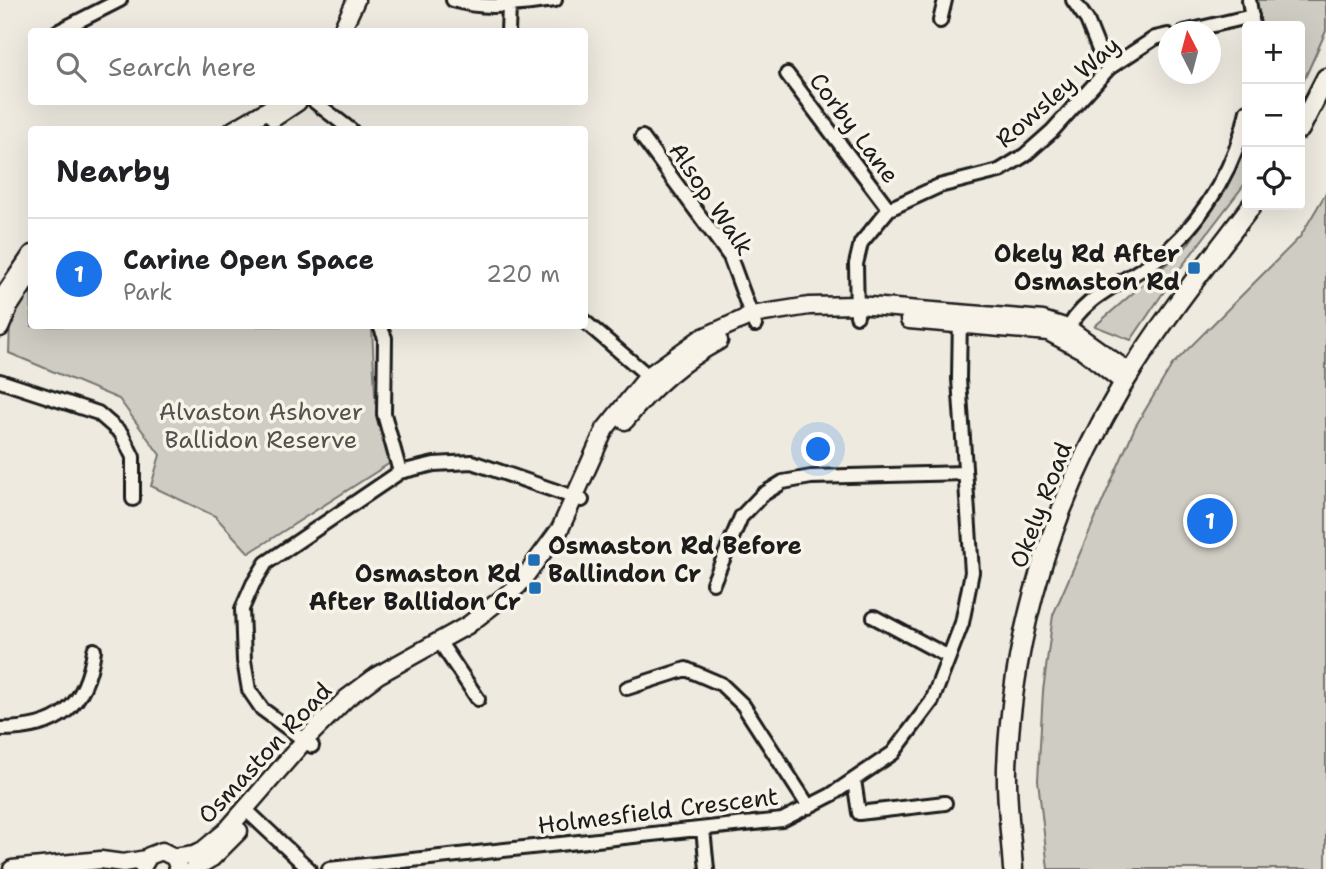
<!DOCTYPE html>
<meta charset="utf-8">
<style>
:root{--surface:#fff;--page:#f2f2f2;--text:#202124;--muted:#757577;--line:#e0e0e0;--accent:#1a73e8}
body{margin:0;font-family:"Shantell Sans",sans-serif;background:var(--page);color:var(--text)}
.controls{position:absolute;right:21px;top:21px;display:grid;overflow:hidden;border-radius:7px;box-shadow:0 7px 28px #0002}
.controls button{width:63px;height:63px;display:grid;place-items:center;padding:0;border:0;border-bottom:2px solid var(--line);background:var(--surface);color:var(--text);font:35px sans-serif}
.compass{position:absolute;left:1158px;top:21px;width:63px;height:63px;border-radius:50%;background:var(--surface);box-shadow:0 7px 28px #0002;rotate:354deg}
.you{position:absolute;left:819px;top:450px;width:24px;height:24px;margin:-18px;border:5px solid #fff;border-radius:50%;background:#1a73e8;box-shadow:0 0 0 10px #1a73e833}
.badge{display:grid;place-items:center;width:46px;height:46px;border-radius:50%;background:var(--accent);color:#fff;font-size:23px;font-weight:700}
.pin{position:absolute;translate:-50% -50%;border:4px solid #fff;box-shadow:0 2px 7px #0006}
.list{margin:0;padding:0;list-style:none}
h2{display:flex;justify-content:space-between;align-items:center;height:91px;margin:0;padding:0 28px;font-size:30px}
h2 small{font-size:23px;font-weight:400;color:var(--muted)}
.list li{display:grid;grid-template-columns:46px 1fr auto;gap:21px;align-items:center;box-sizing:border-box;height:112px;padding:0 28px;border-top:2px solid var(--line)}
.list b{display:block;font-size:26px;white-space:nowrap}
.list p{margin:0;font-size:23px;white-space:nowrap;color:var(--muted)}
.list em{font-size:23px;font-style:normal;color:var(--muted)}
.icon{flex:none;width:38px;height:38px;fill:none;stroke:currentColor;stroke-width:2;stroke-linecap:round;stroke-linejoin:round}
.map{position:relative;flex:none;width:1326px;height:869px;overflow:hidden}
.search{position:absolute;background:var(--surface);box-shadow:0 7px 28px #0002;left:28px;top:28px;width:560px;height:77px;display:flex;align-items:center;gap:18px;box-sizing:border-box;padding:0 24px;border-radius:7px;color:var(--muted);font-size:26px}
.panel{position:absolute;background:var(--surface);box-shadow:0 7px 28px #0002;left:28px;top:126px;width:560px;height:203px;border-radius:7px}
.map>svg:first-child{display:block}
.green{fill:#cfccc3;stroke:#767470;stroke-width:2}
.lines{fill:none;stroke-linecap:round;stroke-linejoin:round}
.minor-casing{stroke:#1c1c1c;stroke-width:18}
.tertiary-casing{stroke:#1c1c1c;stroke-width:21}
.secondary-casing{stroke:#1c1c1c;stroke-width:23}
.minor{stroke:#f7f3e8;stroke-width:12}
.tertiary{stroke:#f7f3e8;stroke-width:16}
.secondary{stroke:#f7f3e8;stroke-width:18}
.poi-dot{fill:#1f6fb2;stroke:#f7f3e8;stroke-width:2.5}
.labels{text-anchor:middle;stroke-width:7;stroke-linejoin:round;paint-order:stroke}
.street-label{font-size:24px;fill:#1c1c1c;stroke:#f7f3e8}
.poi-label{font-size:24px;font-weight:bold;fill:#1c1c1c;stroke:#f7f3e8;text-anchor:end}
.park-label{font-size:24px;fill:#52514e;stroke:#f7f3e8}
</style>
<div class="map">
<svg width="1326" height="869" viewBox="0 0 1326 869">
<rect width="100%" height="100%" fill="#eeeae0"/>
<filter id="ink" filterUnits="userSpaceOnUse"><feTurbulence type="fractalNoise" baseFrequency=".0143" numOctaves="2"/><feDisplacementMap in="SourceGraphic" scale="14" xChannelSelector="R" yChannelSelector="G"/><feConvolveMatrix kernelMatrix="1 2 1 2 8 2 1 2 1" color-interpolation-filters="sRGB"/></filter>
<g filter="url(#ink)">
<!-- green -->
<path class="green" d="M1254,0H1326V31L1300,89V26H1255Z
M1247,125V181L1176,274L1131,340L1095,326L1186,247L1222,196Z
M1326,193V869H1048L1038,780L1043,691L1053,615L1135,427L1172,365L1300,237Z
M31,284L32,326H372L375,395L390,463L249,553L215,516L151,486L160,455L119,399L9,353L10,323Z"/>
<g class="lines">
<defs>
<path id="minor" d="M453,0C486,11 522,4 555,0
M1073,0L1087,20L1103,60L1109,68
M1249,0L1253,26
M940,21L945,0
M57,32L120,0
M508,32L509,6
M1184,32L1252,16
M787,74L889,209
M315,102L351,130
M642,137L730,257L755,325
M857,316L856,264L861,243L889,209L939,186L999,171L1025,155L1052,131L1109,68L1155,38L1168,35
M584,321L653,380
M380,326L385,338L384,414L400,472
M1065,335C1083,291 1136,280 1168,250C1207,214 1237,162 1247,111
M0,381L98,413L121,433L133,457V499
M713,583L741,517L762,495L783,482L811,477L965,473
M874,617L949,657
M439,641L478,699
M627,688L686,669L721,684L743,705L809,807
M0,729C58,729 86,708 94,650
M312,746L262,709L249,690L244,661L242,609L253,584L266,563L400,472L434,464L472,462L582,500
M854,780L859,813L945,803
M245,809L309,869
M703,829L707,869
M329,869L782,820L831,795L893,753L932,701L962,623L972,572L959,379L960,316"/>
<path id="tertiary" d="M341,32L356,0
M274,118L298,102
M233,130L281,102
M0,301L32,254
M909,320L1048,332L1084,351L1124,383
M0,328L9,307L32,272
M625,421C651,388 682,361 719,341
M174,857L194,854L203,850L226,831L305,740L347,698L378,675L468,625L518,586L560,529L605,429L648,376L701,338L752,315L809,306L857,305L1021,318L1043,320L1068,328L1131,373
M143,866L149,856L162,851L174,857L179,869
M12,869L101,860L123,863L146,859
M193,869L212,858L239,831"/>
<path id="secondary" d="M1300,129L1326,78
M1013,869C1011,836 1006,801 1007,768C1012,633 1053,502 1122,386C1159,324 1208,263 1252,205"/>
</defs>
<!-- minor casing -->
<use href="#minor" class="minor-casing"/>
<!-- tertiary casing -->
<use href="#tertiary" class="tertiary-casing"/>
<!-- secondary casing -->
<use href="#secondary" class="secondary-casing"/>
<!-- minor -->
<use href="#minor" class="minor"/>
<!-- tertiary -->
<use href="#tertiary" class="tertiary"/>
<!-- secondary -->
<use href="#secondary" class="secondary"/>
</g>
</g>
<!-- markers -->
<g class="poi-dot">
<rect x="1187" y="261" width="14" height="14" rx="3.5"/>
<rect x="527" y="553" width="14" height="14" rx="3.5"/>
<rect x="528" y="581" width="14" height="14" rx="3.5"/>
</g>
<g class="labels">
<!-- street labels -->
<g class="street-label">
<text transform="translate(1058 92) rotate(-41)" y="8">Rowsley Way</text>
<text transform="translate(854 128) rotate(53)" y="8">Corby Lane</text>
<text transform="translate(711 199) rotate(56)" y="8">Alsop Walk</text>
<text transform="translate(1041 505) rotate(-69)" y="8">Okely Road</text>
<text transform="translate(265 753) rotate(-47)" y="8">Osmaston Road</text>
<text transform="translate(658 811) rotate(-7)" y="8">Holmesfield Crescent</text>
</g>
<!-- poi labels -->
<g class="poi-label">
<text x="1180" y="262">Okely Rd After<tspan x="1180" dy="28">Osmaston Rd</tspan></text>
<text x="548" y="554" text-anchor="start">Osmaston Rd Before<tspan x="548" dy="28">Ballindon Cr</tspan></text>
<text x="521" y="582">Osmaston Rd<tspan x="521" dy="28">After Ballidon Cr</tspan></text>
</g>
<!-- park labels -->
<g class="park-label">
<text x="261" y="420">Alvaston Ashover<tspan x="261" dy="28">Ballidon Reserve</tspan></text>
</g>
</g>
</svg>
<div class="controls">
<button>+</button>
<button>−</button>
<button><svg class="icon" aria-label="locate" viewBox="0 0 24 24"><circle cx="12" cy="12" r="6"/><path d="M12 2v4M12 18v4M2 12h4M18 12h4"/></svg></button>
</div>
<svg class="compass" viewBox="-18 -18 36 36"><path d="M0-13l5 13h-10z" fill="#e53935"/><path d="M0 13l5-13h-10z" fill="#757577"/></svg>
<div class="you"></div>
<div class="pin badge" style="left:1210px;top:521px">1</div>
<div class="search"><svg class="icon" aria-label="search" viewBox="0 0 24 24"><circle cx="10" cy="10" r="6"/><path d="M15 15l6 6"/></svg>Search here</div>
<section class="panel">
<h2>Nearby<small></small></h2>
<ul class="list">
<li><span class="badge">1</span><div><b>Carine Open Space</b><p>Park</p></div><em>220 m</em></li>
</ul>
</section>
</div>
